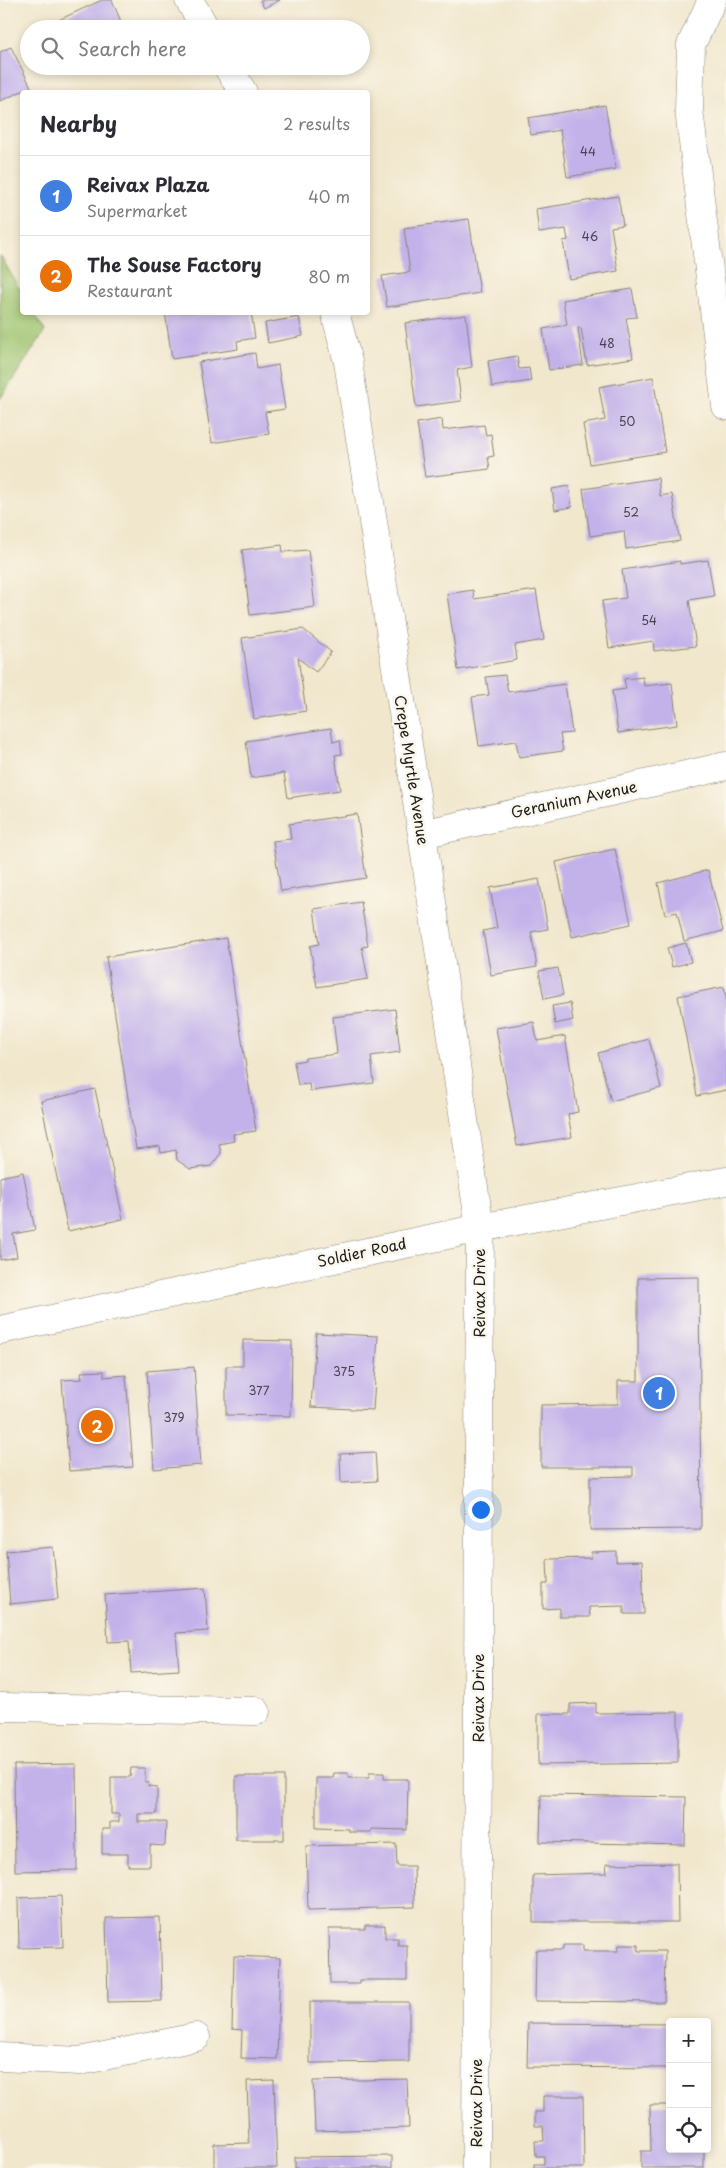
<!DOCTYPE html>
<meta charset="utf-8">
<style>
:root{--surface:#fff;--page:#f2f2f3;--text:#2b2b33;--muted:#7c7c81;--line:#e1e1e2;--accent:#7c3aed}
body{margin:0;font-family:"Playpen Sans",sans-serif;background:var(--page);color:var(--text)}
.controls{position:absolute;right:15px;bottom:15px;display:grid;overflow:hidden;border-radius:5px;box-shadow:0 2px 8px #0003}
.controls button{width:45px;height:45px;display:grid;place-items:center;padding:0;border:0;border-bottom:1px solid var(--line);background:var(--surface);color:var(--text);font:25px sans-serif}
.you{position:absolute;left:480px;top:1509px;width:18px;height:18px;margin:-12px;border:4px solid #fff;border-radius:50%;background:#1a73e8;box-shadow:0 0 0 8px #1a73e833}
.badge{display:grid;place-items:center;width:32px;height:32px;border-radius:50%;background:var(--accent);color:#fff;font-size:16px;font-weight:700}
.pin{position:absolute;translate:-50% -50%;border:2px solid #fff;box-shadow:0 1px 5px #0006}
.list{margin:0;padding:0;list-style:none}
h2{display:flex;justify-content:space-between;align-items:center;height:65px;margin:0;padding:0 20px;font-size:21px}
h2 small{font-size:16px;font-weight:400;color:var(--muted)}
.list li{display:grid;grid-template-columns:32px 1fr auto;gap:15px;align-items:center;box-sizing:border-box;height:80px;padding:0 20px;border-top:1px solid var(--line)}
.list b{display:block;font-size:19px;white-space:nowrap}
.list p{margin:0;font-size:16px;white-space:nowrap;color:var(--muted)}
.list em{font-size:16px;font-style:normal;color:var(--muted)}
.icon{flex:none;width:28px;height:28px;fill:none;stroke:currentColor;stroke-width:2;stroke-linecap:round;stroke-linejoin:round}
.map{position:relative;flex:none;width:726px;height:2168px;overflow:hidden}
.search{position:absolute;background:var(--surface);box-shadow:0 2px 8px #0003;left:20px;top:20px;width:350px;height:55px;display:flex;align-items:center;gap:12px;box-sizing:border-box;padding:0 18px;border-radius:28px;color:var(--muted);font-size:19px}
.panel{position:absolute;background:var(--surface);box-shadow:0 2px 8px #0003;left:20px;top:90px;width:350px;height:225px;border-radius:5px}
.map>svg:first-child{display:block}
.green{fill:#9dc26d;stroke:#5c6f44}
.building{fill:#c3b2ea}
.lines{fill:none;stroke-linecap:round;stroke-linejoin:round}
.minor-casing{stroke:#868274;stroke-width:29}
.secondary-casing{stroke:#868274;stroke-width:29}
.minor{stroke:#fff;stroke-width:28}
.secondary{stroke:#fff;stroke-width:28}
.labels{text-anchor:middle;stroke-width:5;stroke-linejoin:round;paint-order:stroke}
.number-label{font-size:12px;fill:#464250}
.street-label{font-size:15px;fill:#1c1c1c;stroke:#fbf7ec}
</style>
<div class="map">
<svg width="726" height="2168" viewBox="0 0 726 2168">
<rect width="100%" height="100%" fill="#fbf7ec"/>
<filter id="ink" filterUnits="userSpaceOnUse"><feTurbulence type="fractalNoise" baseFrequency=".02" numOctaves="2"/><feDisplacementMap in="SourceGraphic" scale="10" xChannelSelector="R" yChannelSelector="G"/><feConvolveMatrix kernelMatrix="1 2 1 2 8 2 1 2 1" color-interpolation-filters="sRGB"/></filter>
<filter id="wash" filterUnits="userSpaceOnUse"><feTurbulence type="fractalNoise" baseFrequency=".0096" numOctaves="4" result="noise"/><feDisplacementMap in="SourceGraphic" scale="20" xChannelSelector="R" yChannelSelector="G"/><feGaussianBlur stdDeviation="1.12" result="paint"/><feColorMatrix in="noise" values="0 0 0 0 0 0 0 0 0 0 0 0 0 0 0 0 0 1.4 0 .05"/><feComposite in="paint" operator="in"/></filter>
<g filter="url(#wash)">
<rect width="100%" height="100%" fill="#f1e7cd"/>
<!-- green -->
<path class="green" d="M0,255L22,293V312L34,313L45,331L0,399Z"/>
<g id="blocks">
<!-- building -->
<path class="building" d="M102,0H112L124,29H39Z
M260,0H280L264,8Z
M11,47L31,87L0,101V52Z
M605,105L616,169L567,177L560,130L531,135L528,118Z
M618,196L623,225L611,227L618,271L569,279L563,241L568,240L566,229L539,233L536,209Z
M469,219L480,293L387,307L382,276L410,272L404,228Z
M632,289L637,317L626,318L633,358L587,365L581,328H578L583,365L549,370L543,329L567,325L563,300Z
M165,312H251L255,338L237,341L238,349L172,359Z
M466,315L472,367L457,370L461,401L416,407L405,323Z
M299,317L303,336L268,343L265,323Z
M255,353L257,369L278,365L285,409L265,412L269,434L212,443L199,362Z
M517,356L519,369L529,368L531,381L492,387L488,361Z
M653,377L665,452L590,464L583,424L605,420L599,387Z
M442,419L443,430L484,425L486,435L491,434L494,456L488,457L490,469L425,477L417,423Z
M658,478L660,496L672,494L680,541L626,549L624,531L590,536L583,489Z
M569,486L572,507L555,510L552,489Z
M282,545L283,552L308,550L315,607L250,615L242,550Z
M708,560L714,596L689,600L696,646L654,651L653,641L609,648L602,601L626,598L622,570L680,561V564Z
M473,590L474,599L536,590L544,640L515,645L517,660L458,670L447,594Z
M303,629L331,652L316,672L298,658L306,711L254,719L242,638Z
M505,675L508,692L565,684L572,733L560,734L563,751L519,757L516,741L479,746L472,697L489,695L486,677Z
M643,677L644,686L672,683L677,725L618,733L612,691L626,689L624,679Z
M331,728L333,742L340,740L342,754L335,755L340,790L288,798L284,773L251,778L246,741Z
M357,814L366,878L281,891L273,841L291,839L289,824Z
M615,849L631,924L572,937L556,862Z
M708,870L723,931L684,941L677,912L665,915L658,883Z
M539,879L548,929L531,932L537,967L491,975L483,931L497,928L490,888Z
M361,902L368,946L362,947L368,979L317,987L310,946L319,944L314,909Z
M226,938L256,1131L233,1134L234,1141L219,1144L221,1153L211,1166L190,1169L177,1160L176,1150L161,1153L160,1146L136,1149L106,957Z
M686,943L691,962L672,967L667,948Z
M558,968L563,995L544,999L539,971Z
M724,987L726,998V1090L697,1096L678,996Z
M570,1003L573,1020L555,1024L552,1006Z
M395,1009L400,1052L371,1056L374,1083L310,1091L309,1084L298,1085L294,1062L305,1060V1058L337,1054L333,1017Z
M534,1022L537,1041L565,1036L578,1112L568,1114L572,1137L517,1146L496,1028Z
M649,1039L661,1088L611,1101L598,1053Z
M95,1089L123,1219L68,1231L41,1101Z
M23,1172L35,1230L13,1234L17,1257L0,1260V1177Z
M699,1277L701,1529L590,1530V1477L633,1476V1467H541V1405L618,1404V1381H638V1278Z
M316,1333L378,1336L373,1410L311,1407Z
M243,1340L292,1341L291,1416L226,1415V1366H243Z
M194,1367L201,1465L154,1469L147,1371Z
M104,1371V1377L126,1375L133,1467L69,1471L62,1380L82,1379L81,1372Z
M375,1452L377,1481L341,1483L340,1454Z
M53,1547L58,1599L10,1604L6,1551Z
M616,1551V1562L642,1561L644,1614H624V1606L589,1607L590,1617H560V1608L543,1609V1584H548L547,1559L591,1558V1552Z
M205,1588L208,1631L176,1633L179,1670L131,1673L129,1641L108,1642L105,1595Z
M596,1703V1713L678,1712V1763L538,1765V1714H570V1704Z
M76,1764L77,1870L15,1871L14,1765Z
M131,1768H145V1782H149L148,1786L157,1787V1814H138V1822H166L165,1846L150,1845V1866H128V1854H102V1829H110V1822H119V1814H111V1777H130Z
M334,1773H348V1778H369V1773H384V1779H408L407,1830L371,1829V1832H349V1829L316,1828V1778H333Z
M236,1776H284V1840H236Z
M541,1795L686,1797L685,1845L540,1842Z
M396,1844L397,1866H414L415,1907L308,1910L306,1846Z
M677,1863L678,1922H533V1875L607,1873L606,1864Z
M61,1896L63,1947L19,1948L18,1898Z
M160,1917L162,2001L108,2002L106,1918Z
M365,1925H385V1938H398V1945H407V1980H360V1984H330L329,1929H365Z
M563,1945H583V1951H618L619,1945H638V1951H665L664,2002L535,2001L536,1950H563Z
M234,1956L280,1958L277,2059L241,2058L242,2030L232,2029Z
M310,2002H409V2062L310,2063Z
M528,2023L670,2024V2068L527,2067Z
M407,2079L409,2128L315,2131L313,2081Z
M274,2080L277,2168H214V2144L249,2143L247,2081Z
M543,2096H583L584,2168H534V2164H544V2156H536L535,2141H544L543,2126H535V2112H543Z
M650,2105H670V2149H704V2168H641V2151H651Z
M392,2156V2168H295V2157Z"/>
</g>
</g>
<g filter="url(#ink)">
<use href="#blocks" fill-opacity="0" stroke="#868274" stroke-width="1"/>
<g class="lines">
<defs>
<path id="minor" d="M189,0L206,29
M712,0L691,45L689,110L726,406
M227,66L243,92
M335,312L348,362L422,834L480,1228L476,2168
M422,834L726,766
M0,1707L256,1711
M0,2057L80,2061L196,2037"/>
<path id="secondary" d="M0,1330L480,1228L726,1181"/>
</defs>
<!-- minor casing -->
<use href="#minor" class="minor-casing"/>
<!-- secondary casing -->
<use href="#secondary" class="secondary-casing"/>
<!-- minor -->
<use href="#minor" class="minor"/>
<!-- secondary -->
<use href="#secondary" class="secondary"/>
</g>
</g>
<g class="labels">
<!-- number labels -->
<g class="number-label">
<text x="588" y="156">44</text>
<text x="590" y="241">46</text>
<text x="607" y="348">48</text>
<text x="627" y="426">50</text>
<text x="631" y="517">52</text>
<text x="649" y="625">54</text>
<text x="344" y="1376">375</text>
<text x="259" y="1395">377</text>
<text x="174" y="1422">379</text>
</g>
<!-- street labels -->
<g class="street-label">
<text transform="translate(411 770) rotate(81)" y="5">Crepe Myrtle Avenue</text>
<text transform="translate(574 800) rotate(-12)" y="5">Geranium Avenue</text>
<text transform="translate(362 1253) rotate(-12)" y="5">Soldier Road</text>
<text transform="translate(480 1293) rotate(-90)" y="5">Reivax Drive</text>
<text transform="translate(479 1698) rotate(-90)" y="5">Reivax Drive</text>
<text transform="translate(477 2103) rotate(-90)" y="5">Reivax Drive</text>
</g>
</g>
</svg>
<div class="controls">
<button>+</button>
<button>−</button>
<button><svg class="icon" aria-label="locate" viewBox="0 0 24 24"><circle cx="12" cy="12" r="6"/><path d="M12 2v4M12 18v4M2 12h4M18 12h4"/></svg></button>
</div>
<div class="you"></div>
<div class="pin badge" style="left:659px;top:1393px;background:#3f7fe0">1</div>
<div class="pin badge" style="left:97px;top:1426px;background:#e8710a">2</div>
<div class="search"><svg class="icon" aria-label="search" viewBox="0 0 24 24"><circle cx="10" cy="10" r="6"/><path d="M15 15l6 6"/></svg>Search here</div>
<section class="panel">
<h2>Nearby<small>2 results</small></h2>
<ul class="list">
<li><span class="badge" style="background:#3f7fe0">1</span><div><b>Reivax Plaza</b><p>Supermarket</p></div><em>40 m</em></li>
<li><span class="badge" style="background:#e8710a">2</span><div><b>The Souse Factory</b><p>Restaurant</p></div><em>80 m</em></li>
</ul>
</section>
</div>
